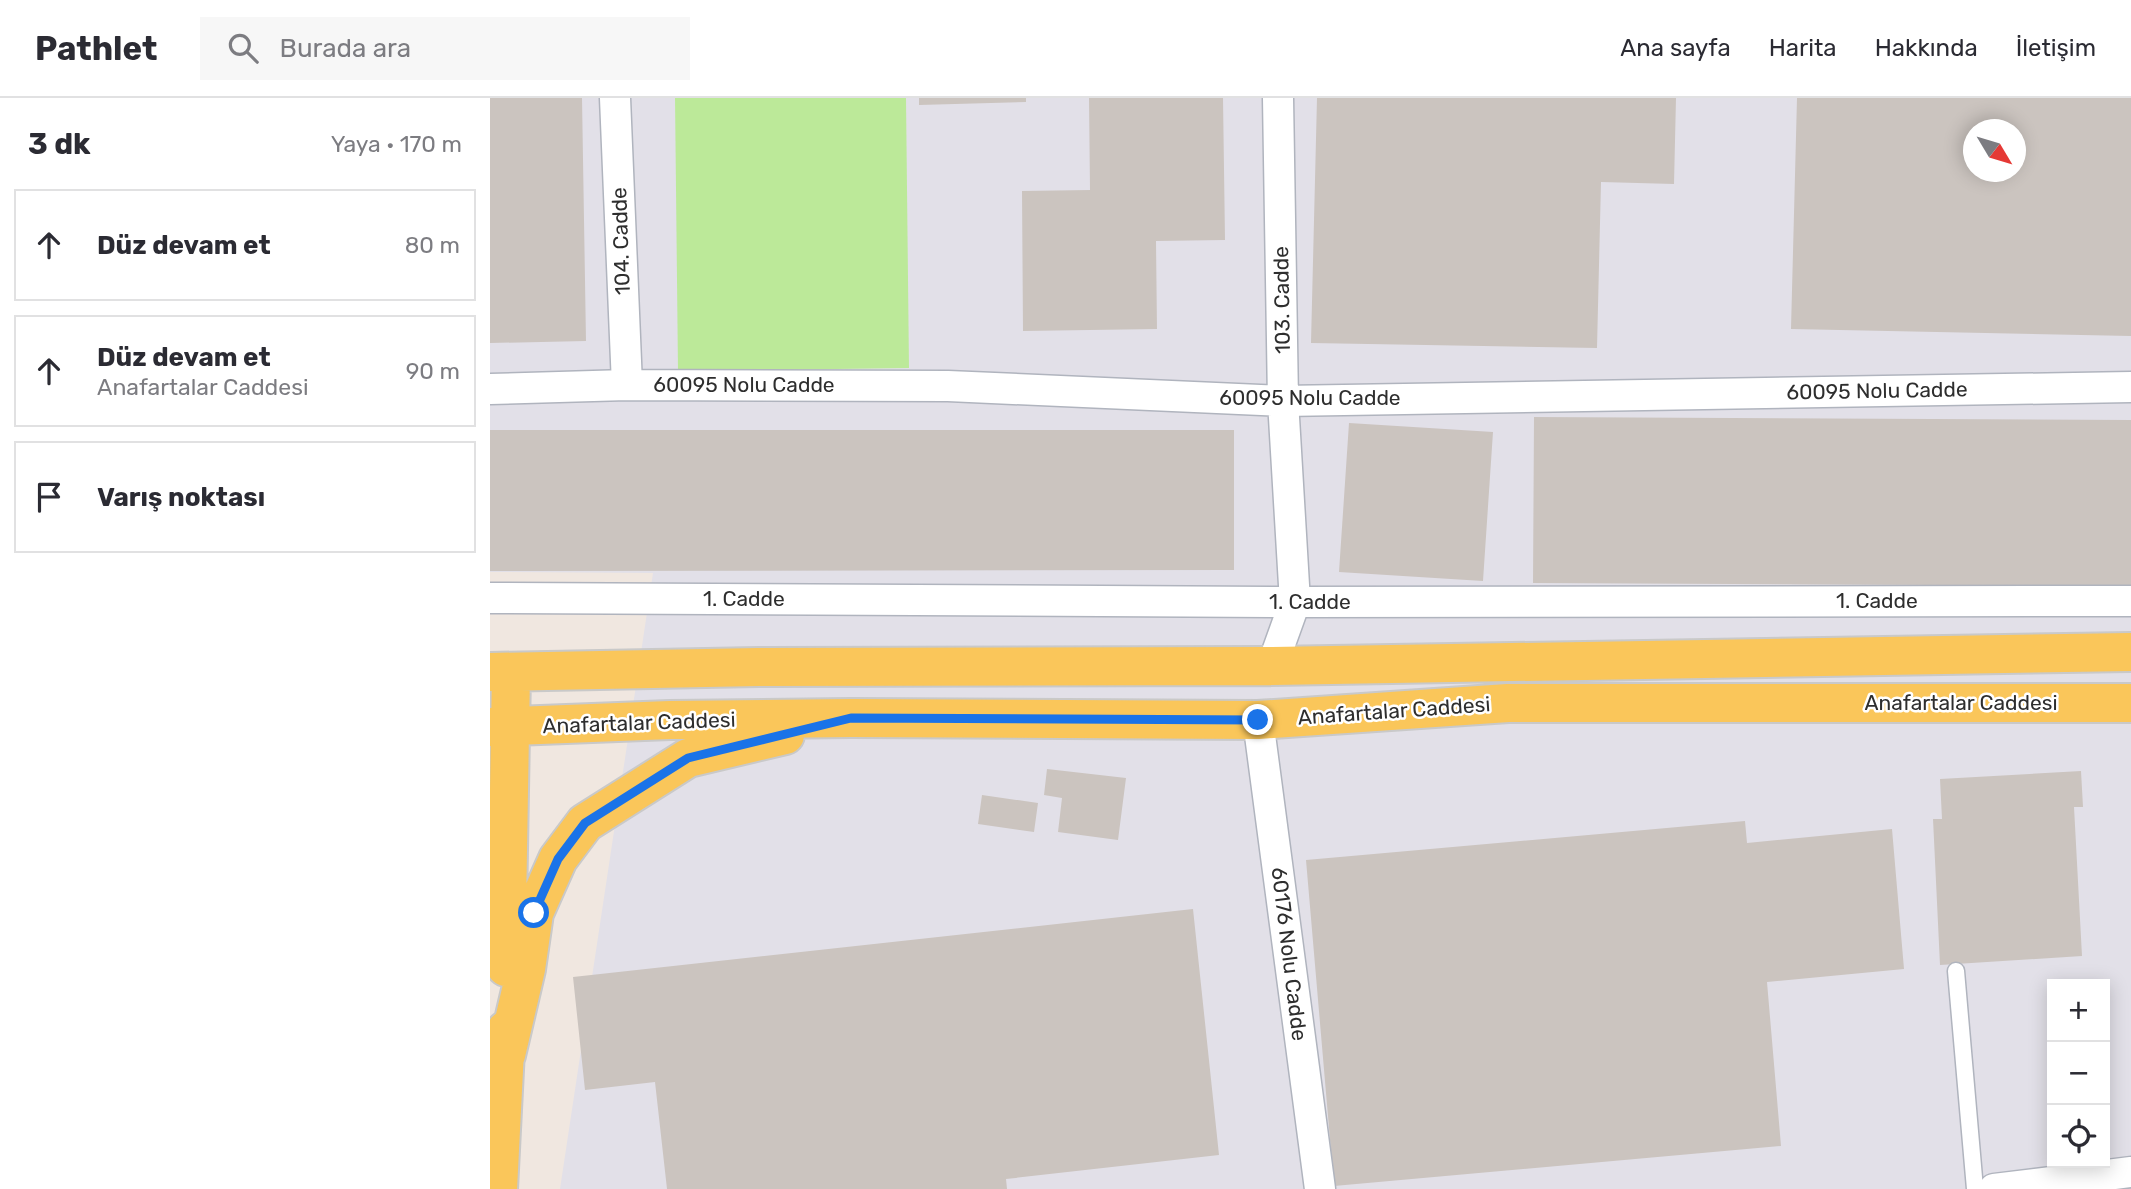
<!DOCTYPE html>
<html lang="tr">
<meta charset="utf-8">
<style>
:root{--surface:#fff;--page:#f7f7f7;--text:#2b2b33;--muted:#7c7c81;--line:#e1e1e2}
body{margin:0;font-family:Rubik,sans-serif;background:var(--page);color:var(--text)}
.controls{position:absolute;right:21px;bottom:21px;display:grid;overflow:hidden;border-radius:0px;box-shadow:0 4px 18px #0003}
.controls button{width:63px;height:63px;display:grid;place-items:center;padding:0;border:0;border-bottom:2px solid var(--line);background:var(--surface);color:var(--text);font:35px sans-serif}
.compass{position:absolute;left:1473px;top:21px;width:63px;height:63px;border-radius:50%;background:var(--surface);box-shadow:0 4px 18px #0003;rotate:128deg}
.stop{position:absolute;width:21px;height:21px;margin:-16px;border:5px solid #1a73e8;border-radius:50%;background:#fff}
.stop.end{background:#1a73e8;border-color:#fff;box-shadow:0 2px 7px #0008}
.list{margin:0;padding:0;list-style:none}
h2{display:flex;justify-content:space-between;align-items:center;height:91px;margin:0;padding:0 28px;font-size:30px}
h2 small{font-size:23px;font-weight:400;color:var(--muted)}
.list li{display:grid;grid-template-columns:46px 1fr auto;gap:21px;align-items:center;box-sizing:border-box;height:112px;margin:0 14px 14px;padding:0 14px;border:2px solid var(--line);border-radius:0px}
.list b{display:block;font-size:26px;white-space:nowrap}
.list p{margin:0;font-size:23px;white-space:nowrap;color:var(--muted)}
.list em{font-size:23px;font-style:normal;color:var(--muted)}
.icon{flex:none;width:38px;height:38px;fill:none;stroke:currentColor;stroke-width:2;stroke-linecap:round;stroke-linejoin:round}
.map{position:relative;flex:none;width:1641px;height:1091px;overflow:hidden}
header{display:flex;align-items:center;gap:42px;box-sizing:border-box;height:98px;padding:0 35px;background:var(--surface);border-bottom:2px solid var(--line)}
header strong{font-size:33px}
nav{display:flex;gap:38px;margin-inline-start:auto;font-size:24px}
.search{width:490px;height:63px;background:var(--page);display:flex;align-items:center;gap:18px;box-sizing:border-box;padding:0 24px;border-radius:0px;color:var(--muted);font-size:26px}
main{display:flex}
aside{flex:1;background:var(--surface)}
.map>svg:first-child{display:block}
.industrial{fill:#e2e0e8;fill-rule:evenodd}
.green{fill:#bce999}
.building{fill:#cbc4bf;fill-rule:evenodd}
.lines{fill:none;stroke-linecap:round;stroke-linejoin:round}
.service-casing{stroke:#b0b4be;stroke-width:19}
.minor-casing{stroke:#b0b4be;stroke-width:33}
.primary-casing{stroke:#c9c9c9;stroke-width:42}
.service{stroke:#fff;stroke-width:16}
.minor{stroke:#fff;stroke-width:30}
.primary{stroke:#fac65a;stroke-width:38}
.route{stroke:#1a73e8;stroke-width:9}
.labels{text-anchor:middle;stroke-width:5;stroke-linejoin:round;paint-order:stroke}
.street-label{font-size:21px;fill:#2e2e2e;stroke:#fff}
</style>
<header>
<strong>Pathlet</strong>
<div class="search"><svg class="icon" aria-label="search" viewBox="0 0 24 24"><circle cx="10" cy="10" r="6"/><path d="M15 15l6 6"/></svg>Burada ara</div>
<nav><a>Ana sayfa</a><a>Harita</a><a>Hakkında</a><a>İletişim</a></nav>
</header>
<main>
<aside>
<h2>3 dk<small>Yaya · 170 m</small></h2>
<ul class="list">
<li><svg class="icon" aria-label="ahead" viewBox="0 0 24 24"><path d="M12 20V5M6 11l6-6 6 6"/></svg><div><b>Düz devam et</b></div><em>80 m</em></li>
<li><svg class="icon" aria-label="ahead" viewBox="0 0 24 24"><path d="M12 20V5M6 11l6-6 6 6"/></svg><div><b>Düz devam et</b><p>Anafartalar Caddesi</p></div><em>90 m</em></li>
<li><svg class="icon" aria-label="arrive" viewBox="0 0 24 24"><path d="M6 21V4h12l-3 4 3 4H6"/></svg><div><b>Varış noktası</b></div></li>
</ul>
</aside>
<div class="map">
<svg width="1641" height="1091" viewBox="0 0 1641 1091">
<rect width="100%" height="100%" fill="#f0e7e0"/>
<!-- industrial -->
<path class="industrial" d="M0,0H1641V1091H70L163,475L0,474ZM1484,32H1526V74H1484ZM1562,886H1615V1065H1562Z"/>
<!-- green -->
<path class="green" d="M185,0H416L419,270L188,273Z"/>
<!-- building -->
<path class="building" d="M0,0H92L96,243L0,245Z
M429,0H536V4L429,7Z
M599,0H733L735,142L666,143L667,231L533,233L532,93L600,92Z
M827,0H1186L1184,86L1111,84L1107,250L821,245Z
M1307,0H1641V238L1301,231ZM1484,32H1526V74H1484Z
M1044,319L1641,322V488L1043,485Z
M859,325L1003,334L993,483L849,474Z
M0,332H744V472L0,473Z
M557,671L636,680L628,742L568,734L572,700L554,697Z
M1591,673L1593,709H1584L1592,858L1450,867L1443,721H1452L1450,681Z
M492,697L548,705L544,734L488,726Z
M1255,723L1257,745L1402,731L1414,871L1277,884L1291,1048L844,1088L816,762Z
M703,811L729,1057L516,1081L517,1091H177L165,984L95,992L83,879Z"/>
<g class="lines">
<defs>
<path id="service" d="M1466,873L1485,1091"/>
<path id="minor" d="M125,0L137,287
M0,291L137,287L458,288L793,303L1641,289
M0,500L805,504L1641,503
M782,568L805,504L793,303L788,0
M768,622L830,1091
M1504,1091L1641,1074"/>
<path id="primary" d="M0,574L268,569L782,568L1641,554
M0,629L180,622L361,620L768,622L1018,605H1641
M16,869L21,574
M16,957L36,871L44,815L68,761L95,725L198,660L295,637
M8,1091L16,932"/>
</defs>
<!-- service casing -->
<use href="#service" class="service-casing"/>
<!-- minor casing -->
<use href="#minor" class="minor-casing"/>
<!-- primary casing -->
<use href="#primary" class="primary-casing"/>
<!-- service -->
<use href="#service" class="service"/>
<!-- minor -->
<use href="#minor" class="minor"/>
<!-- primary -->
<use href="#primary" class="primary"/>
</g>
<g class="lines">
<!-- route -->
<path class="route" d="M44,815L68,761L95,725L198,660L361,620L768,622"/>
</g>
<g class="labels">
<!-- street labels -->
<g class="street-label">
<text transform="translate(131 143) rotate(-92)" y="7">104. Cadde</text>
<text transform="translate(792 202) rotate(-91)" y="7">103. Cadde</text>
<text x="254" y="294">60095 Nolu Cadde</text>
<text transform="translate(1387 293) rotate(-1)" y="7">60095 Nolu Cadde</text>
<text x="820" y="307">60095 Nolu Cadde</text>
<text x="254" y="508">1. Cadde</text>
<text x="1387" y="510">1. Cadde</text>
<text x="820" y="511">1. Cadde</text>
<text x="1471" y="612">Anafartalar Caddesi</text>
<text transform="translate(904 613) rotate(-4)" y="7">Anafartalar Caddesi</text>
<text transform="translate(149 625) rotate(-2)" y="7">Anafartalar Caddesi</text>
<text transform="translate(799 856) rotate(83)" y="7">60176 Nolu Cadde</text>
</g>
</g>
</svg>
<div class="controls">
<button>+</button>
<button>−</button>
<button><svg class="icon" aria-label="locate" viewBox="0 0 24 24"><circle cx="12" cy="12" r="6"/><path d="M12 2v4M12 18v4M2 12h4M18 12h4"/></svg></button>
</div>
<svg class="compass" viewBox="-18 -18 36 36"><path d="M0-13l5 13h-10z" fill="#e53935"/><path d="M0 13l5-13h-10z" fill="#7c7c81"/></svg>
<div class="stop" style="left:44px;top:815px"></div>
<div class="stop end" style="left:768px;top:622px"></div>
</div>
</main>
